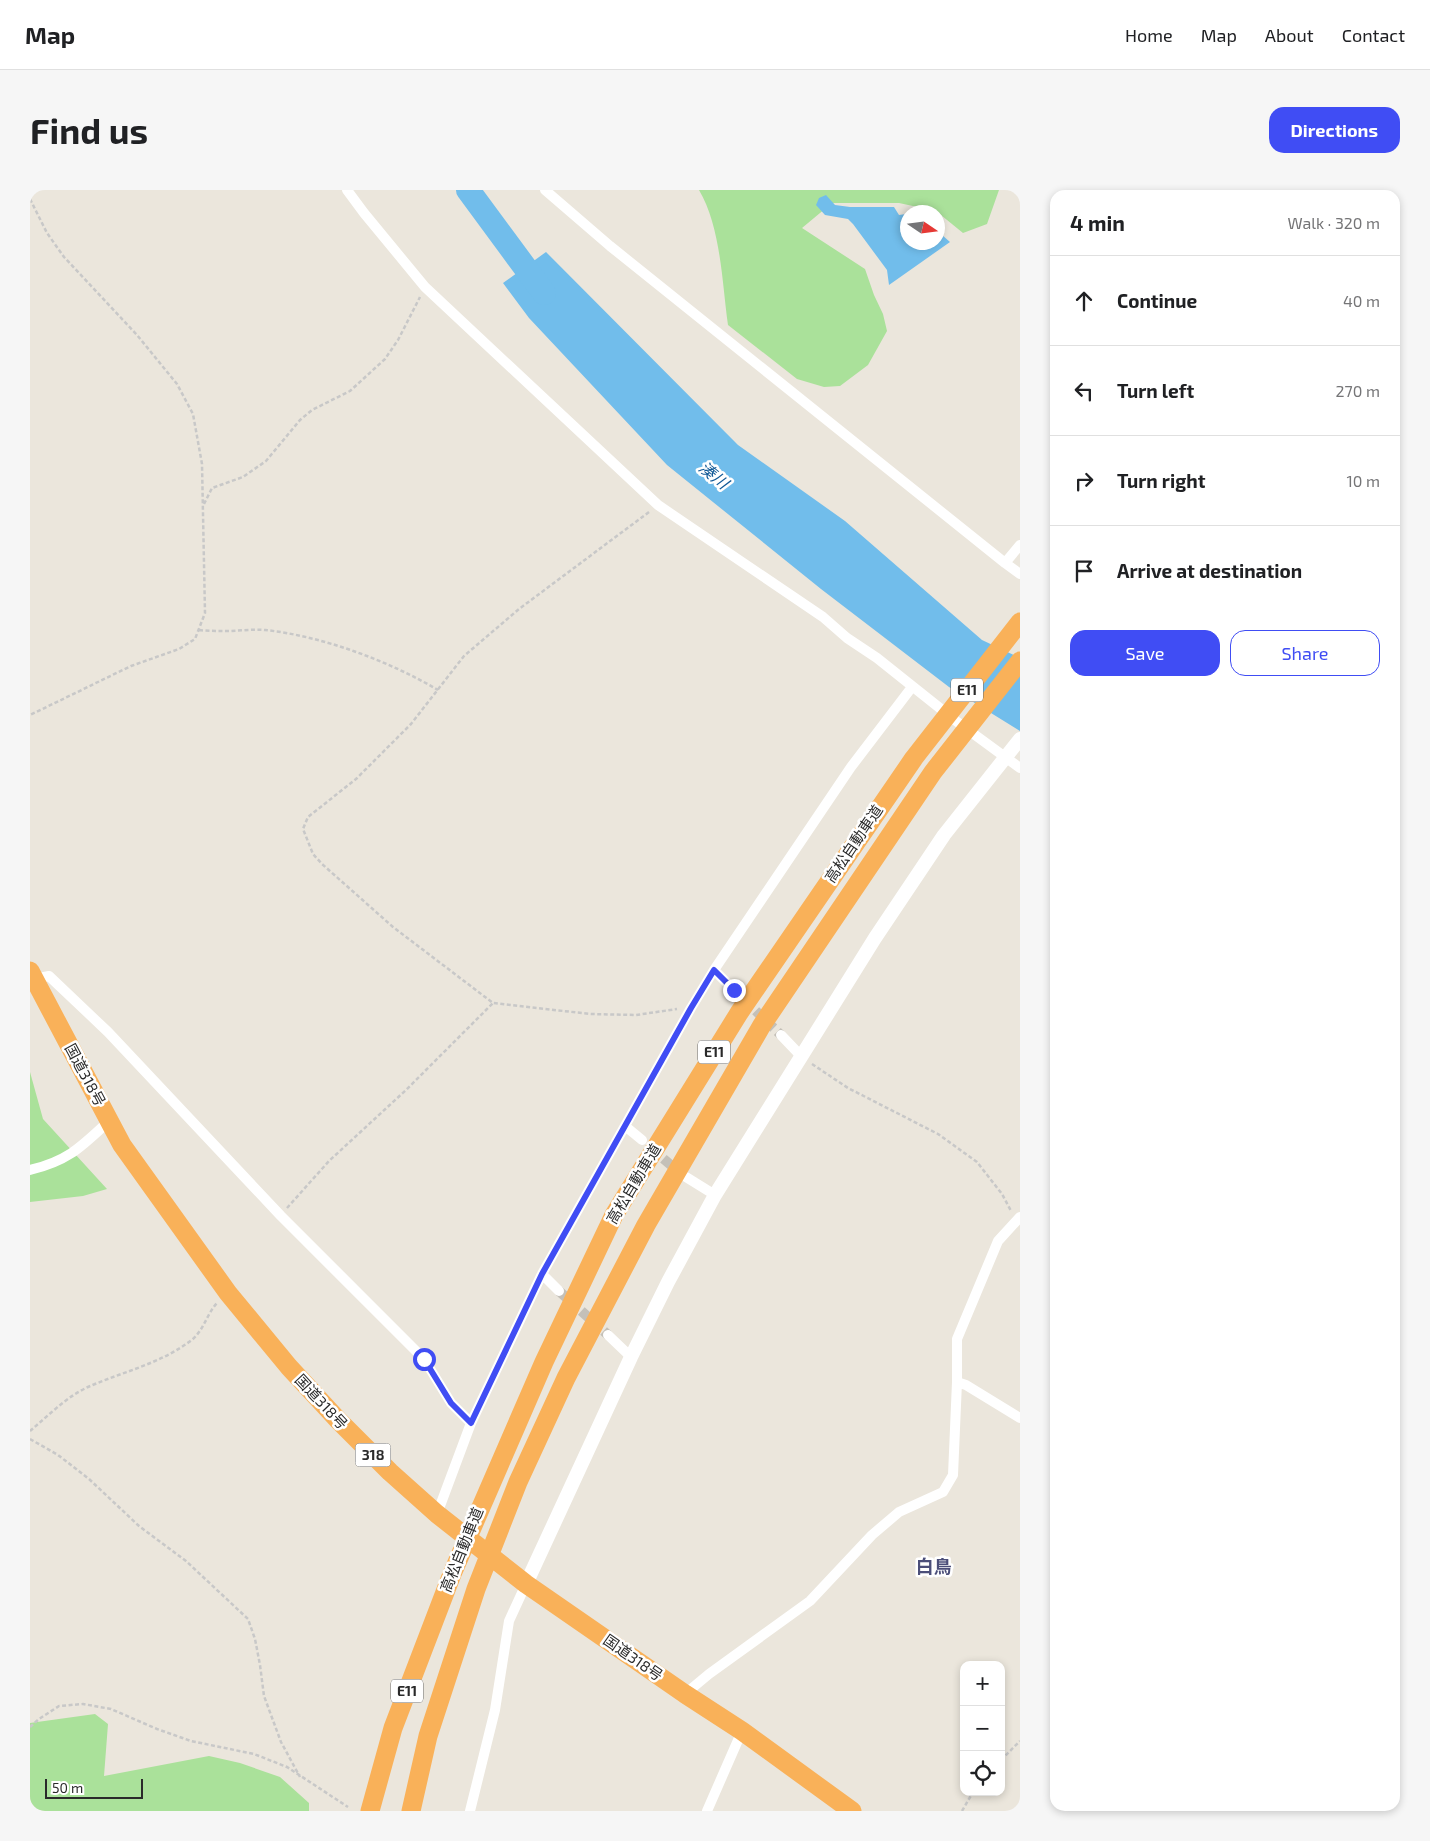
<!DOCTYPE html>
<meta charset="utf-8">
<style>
:root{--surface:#fff;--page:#f6f6f6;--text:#202124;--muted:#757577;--line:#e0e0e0;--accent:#404df4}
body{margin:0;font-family:"Exo 2","Noto Sans JP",sans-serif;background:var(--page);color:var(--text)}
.controls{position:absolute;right:15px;bottom:15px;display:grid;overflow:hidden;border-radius:10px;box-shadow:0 2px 8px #0003}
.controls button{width:45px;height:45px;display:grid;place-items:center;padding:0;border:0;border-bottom:1px solid var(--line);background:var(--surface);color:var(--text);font:25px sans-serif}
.compass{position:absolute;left:870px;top:15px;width:45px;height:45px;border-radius:50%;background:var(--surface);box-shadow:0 2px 8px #0003;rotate:103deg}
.scale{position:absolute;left:15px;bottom:12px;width:98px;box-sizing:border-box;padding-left:5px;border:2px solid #2a2a2a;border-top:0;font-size:14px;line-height:18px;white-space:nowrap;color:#2a2a2a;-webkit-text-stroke:4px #fff;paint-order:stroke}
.stop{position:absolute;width:15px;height:15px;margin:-11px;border:4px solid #404df4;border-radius:50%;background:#fff}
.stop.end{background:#404df4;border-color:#fff;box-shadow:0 1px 5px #0008}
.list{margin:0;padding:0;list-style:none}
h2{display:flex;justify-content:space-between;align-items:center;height:65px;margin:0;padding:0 20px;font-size:21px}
h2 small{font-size:16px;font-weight:400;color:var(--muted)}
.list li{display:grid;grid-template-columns:32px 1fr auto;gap:15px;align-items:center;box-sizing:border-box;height:90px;padding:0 20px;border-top:1px solid var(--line)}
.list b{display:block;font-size:19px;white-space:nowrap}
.list em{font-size:16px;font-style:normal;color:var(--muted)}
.actions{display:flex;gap:10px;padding:15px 20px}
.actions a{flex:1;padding:11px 0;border:1px solid var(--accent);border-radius:15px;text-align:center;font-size:18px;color:var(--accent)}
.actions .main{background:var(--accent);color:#fff}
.icon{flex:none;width:28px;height:28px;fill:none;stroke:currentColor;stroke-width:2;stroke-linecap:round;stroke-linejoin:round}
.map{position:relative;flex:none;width:990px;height:1621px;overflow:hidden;border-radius:15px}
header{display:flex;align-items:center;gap:30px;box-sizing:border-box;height:70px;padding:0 25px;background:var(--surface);border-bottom:1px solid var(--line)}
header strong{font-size:24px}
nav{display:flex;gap:28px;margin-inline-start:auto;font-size:18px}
.intro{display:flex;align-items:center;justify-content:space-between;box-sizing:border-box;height:120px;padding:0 30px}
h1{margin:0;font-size:35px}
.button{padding:12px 22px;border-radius:15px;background:var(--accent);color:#fff;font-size:18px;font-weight:700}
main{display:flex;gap:30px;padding:0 30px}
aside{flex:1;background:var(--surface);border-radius:15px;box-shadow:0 2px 8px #0003}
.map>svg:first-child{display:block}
.green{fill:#aae19a}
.water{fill:#71bdeb}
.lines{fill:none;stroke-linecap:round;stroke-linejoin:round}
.river{stroke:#71bdeb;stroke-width:24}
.street-tunnel{stroke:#c4c0b8;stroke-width:10;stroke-dasharray:10 5;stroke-linecap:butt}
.path{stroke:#c8c8c8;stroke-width:2.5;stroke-dasharray:4 2.5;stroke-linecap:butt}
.street{stroke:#fff;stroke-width:10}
.secondary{stroke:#fff;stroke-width:14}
.highway{stroke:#f9b159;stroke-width:19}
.route{stroke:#404df4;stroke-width:6}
.labels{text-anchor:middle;stroke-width:5;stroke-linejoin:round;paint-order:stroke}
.shield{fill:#fff;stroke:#6a6a6a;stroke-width:1}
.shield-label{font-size:14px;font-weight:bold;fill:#2a2a2a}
.street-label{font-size:15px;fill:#2a2a2a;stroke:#fff}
.water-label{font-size:16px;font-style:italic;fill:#115996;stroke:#fff}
.quarter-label{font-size:18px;font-weight:bold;fill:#4b4e79;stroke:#fff}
</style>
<header>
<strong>Map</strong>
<nav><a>Home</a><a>Map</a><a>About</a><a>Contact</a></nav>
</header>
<div class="intro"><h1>Find us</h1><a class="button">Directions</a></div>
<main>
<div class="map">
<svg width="990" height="1621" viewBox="0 0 990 1621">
<rect width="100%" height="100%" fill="#ebe6dc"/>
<!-- green -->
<path class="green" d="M669,0H969L957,34L933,43L906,21L869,13H802L772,38L835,79L844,105L853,124L857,141L838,175L810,196L794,197L767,189L698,135C692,93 691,37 669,0Z
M0,882L13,929L77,999L53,1006L0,1012Z
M65,1524L78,1534L74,1586L179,1566L210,1573L250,1587L279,1613V1621H0V1533Z"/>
<!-- water -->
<path class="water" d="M796,5L805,15L820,17H864L869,25L876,24L877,28L878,52H908V44L912,45L920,52L859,95L857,80L823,34L818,29L795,25L786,15L789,8Z
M516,62L708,255L815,331L952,450L990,468V541L919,497L791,399L637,275L499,128L473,93Z"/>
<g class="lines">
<!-- river -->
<path class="river" d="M438,0L514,103"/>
<!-- street-tunnel -->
<path class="street-tunnel" d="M704,800L751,845
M622,959L649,982
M529,1101L578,1145"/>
<!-- path -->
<path class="path" d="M0,9L17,43L34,67L107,145L147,194L163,224L172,274L175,423L165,449L149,459L101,476L0,525
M174,314L182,298L213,287L236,271L270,230L282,220L320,201L355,169L368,150L390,107
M619,322L489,419L434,466L381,534L326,589L278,627L273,639L283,664L292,674L363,737L463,813L560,824L606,825L647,819
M169,440C178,441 187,441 196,441C209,441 222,439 235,440C292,446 359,471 408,500
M782,874L818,898L908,944L947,972L972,1004L981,1021
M257,1018L299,971L376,900L463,813
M0,1241C18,1226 36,1207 58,1197C92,1182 129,1174 159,1152C174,1142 176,1124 188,1112
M0,1249L28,1265L59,1289L109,1336L156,1371L218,1429L225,1449L230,1475L234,1506L251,1552L270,1587
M0,1537L9,1529L29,1516L53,1514L81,1519L127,1539L161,1551L224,1564L257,1577L318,1617
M971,1570L990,1551
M932,1621L943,1602"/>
<!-- street -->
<path class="street" d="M317,0L334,23L395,97L628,315L793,427L817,448L847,468L926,531L990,578
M515,0L580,56L975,373
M990,355L975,373L990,384
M684,780L704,800
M4,789L19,786L78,842L251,1026L394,1169L421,1213L441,1233
M751,845L771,866
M595,936L612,950
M0,980C38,971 51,957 79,931
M656,987L685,1005
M512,1084L529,1101
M578,1145L601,1167
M927,1192L936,1195L990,1228
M407,1324L441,1233L512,1084L661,818L684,780L821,577L882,497
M655,1504L679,1484L780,1411L842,1345L869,1322L913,1302L923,1285L927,1192V1149L968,1051L990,1027
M440,1621L465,1520L479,1431L496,1394
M677,1621L712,1541"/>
<!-- secondary -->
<path class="secondary" d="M496,1394L601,1167L638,1092L685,1005L845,748L914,645L990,549"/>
<!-- highway -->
<path class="highway" d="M0,781L92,955L198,1103L259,1177L308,1230L360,1282L407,1324L496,1394L655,1504L712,1541L822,1621
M340,1621L363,1538L422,1384L514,1172L584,1025L709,823L884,568L990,432
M381,1621L398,1546L446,1399L488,1292L536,1188L616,1035L732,835L903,582L990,471"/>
</g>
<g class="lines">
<!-- route -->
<path class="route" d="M394,1169L421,1213L441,1233L512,1084L661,818L684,780L704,800"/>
</g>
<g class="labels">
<!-- shield labels -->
<g class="shield">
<rect x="921" y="488.5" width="32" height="23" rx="4"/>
<rect x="668" y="850.5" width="32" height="23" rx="4"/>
<rect x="325.5" y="1253.5" width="35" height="23" rx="4"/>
<rect x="361" y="1489.5" width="32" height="23" rx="4"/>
</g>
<g class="shield-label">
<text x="937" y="505">E11</text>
<text x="684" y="867">E11</text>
<text x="343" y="1270">318</text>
<text x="377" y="1506">E11</text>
</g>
<!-- street labels -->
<g class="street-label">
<text transform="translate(824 654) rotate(-56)" y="5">高松自動車道</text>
<text transform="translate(55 885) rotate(62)" y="5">国道318号</text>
<text transform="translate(604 994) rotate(-59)" y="5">高松自動車道</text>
<text transform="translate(291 1212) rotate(47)" y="5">国道318号</text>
<text transform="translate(432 1360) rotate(-68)" y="5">高松自動車道</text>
<text transform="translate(603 1468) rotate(35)" y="5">国道318号</text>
</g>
<!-- water labels -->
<g class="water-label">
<text transform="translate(684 285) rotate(39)" y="6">湊川</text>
</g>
<!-- quarter labels -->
<g class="quarter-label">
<text x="904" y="1383">白鳥</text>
</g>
</g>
</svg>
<div class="controls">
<button>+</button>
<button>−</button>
<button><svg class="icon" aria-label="locate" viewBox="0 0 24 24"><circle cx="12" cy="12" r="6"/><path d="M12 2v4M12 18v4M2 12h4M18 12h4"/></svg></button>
</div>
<svg class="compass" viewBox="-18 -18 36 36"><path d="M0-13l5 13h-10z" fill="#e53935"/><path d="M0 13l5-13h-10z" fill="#757577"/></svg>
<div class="scale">50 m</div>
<div class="stop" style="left:394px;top:1169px"></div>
<div class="stop end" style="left:704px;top:800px"></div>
</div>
<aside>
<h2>4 min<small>Walk · 320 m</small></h2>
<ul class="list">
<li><svg class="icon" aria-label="ahead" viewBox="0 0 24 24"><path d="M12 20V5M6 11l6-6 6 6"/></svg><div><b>Continue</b></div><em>40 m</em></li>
<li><svg class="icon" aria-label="left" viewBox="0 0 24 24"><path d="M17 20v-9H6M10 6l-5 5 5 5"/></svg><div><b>Turn left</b></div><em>270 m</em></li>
<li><svg class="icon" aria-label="right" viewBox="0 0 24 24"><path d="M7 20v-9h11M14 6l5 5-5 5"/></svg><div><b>Turn right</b></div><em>10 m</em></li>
<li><svg class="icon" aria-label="arrive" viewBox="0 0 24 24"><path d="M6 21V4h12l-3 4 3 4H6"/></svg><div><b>Arrive at destination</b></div></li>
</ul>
<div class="actions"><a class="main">Save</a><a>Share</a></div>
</aside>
</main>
